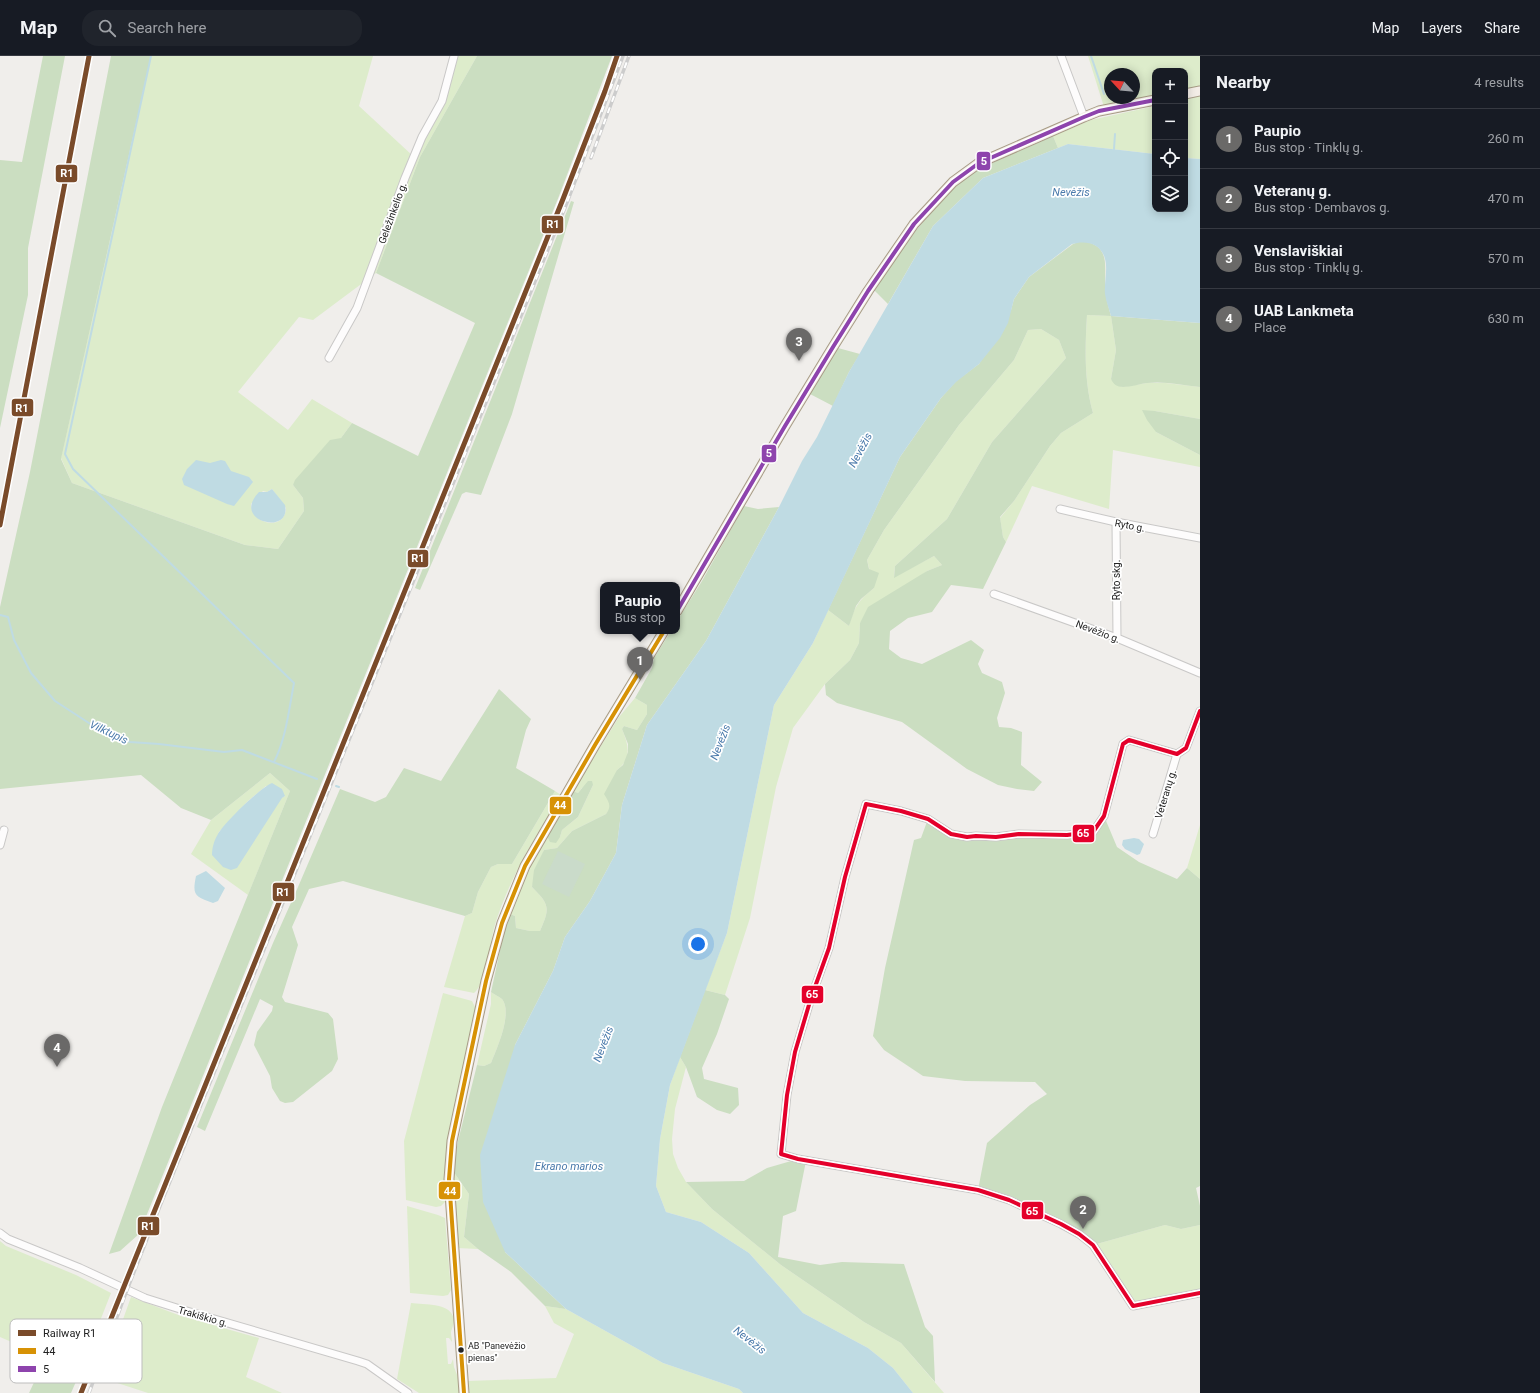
<!DOCTYPE html>
<meta charset="utf-8">
<style>
:root{--surface:#171b24;--page:#20242c;--text:#f1f3f6;--muted:#9ea1a6;--line:#363941;--accent:#6a6968}
body{margin:0;font-family:Roboto,sans-serif;background:var(--page);color:var(--text)}
.controls{position:absolute;right:12px;top:12px;display:grid;overflow:hidden;border-radius:8px;box-shadow:0 2px 10px #0003}
.controls button{width:36px;height:36px;display:grid;place-items:center;padding:0;border:0;border-bottom:1px solid var(--line);background:var(--surface);color:var(--text);font:20px sans-serif}
.compass{position:absolute;left:1104px;top:12px;width:36px;height:36px;border-radius:50%;background:var(--surface);box-shadow:0 2px 10px #0003;rotate:296deg}
.you{position:absolute;left:698px;top:888px;width:14px;height:14px;margin:-10px;border:3px solid #fff;border-radius:50%;background:#1a73e8;box-shadow:0 0 0 6px #1a73e833}
.badge{display:grid;place-items:center;width:26px;height:26px;border-radius:50%;background:var(--accent);color:#fff;font-size:13px;font-weight:700}
.pin{position:absolute;translate:-50% -33px;filter:drop-shadow(0 1px 2px #0008)}
.pin::after{content:'';position:absolute;top:21px;width:14px;height:12px;background:inherit;clip-path:polygon(0 0,100% 0,50% 100%)}
.popup{position:absolute;left:600px;top:526px;width:80px;height:52px;box-sizing:border-box;display:grid;place-content:center;border-radius:8px;background:var(--surface);filter:drop-shadow(0 1px 3px #0005);font-size:13px;white-space:nowrap;color:var(--muted)}
.popup b{font-size:15px;color:var(--text)}
.popup::after{content:'';position:absolute;left:50%;top:100%;margin-left:-8px;border:8px solid transparent;border-top-color:var(--surface)}
.list{margin:0;padding:0;list-style:none}
h2{display:flex;justify-content:space-between;align-items:center;height:52px;margin:0;padding:0 16px;font-size:17px}
h2 small{font-size:13px;font-weight:400;color:var(--muted)}
.list li{display:grid;grid-template-columns:26px 1fr auto;gap:12px;align-items:center;box-sizing:border-box;height:60px;padding:0 16px;border-top:1px solid var(--line)}
.list b{display:block;font-size:15px;white-space:nowrap}
.list p{margin:0;font-size:13px;white-space:nowrap;color:var(--muted)}
.list em{font-size:13px;font-style:normal;color:var(--muted)}
.icon{flex:none;width:22px;height:22px;fill:none;stroke:currentColor;stroke-width:2;stroke-linecap:round;stroke-linejoin:round}
.map{position:relative;flex:none;width:1200px;height:1337px;overflow:hidden}
header{display:flex;align-items:center;gap:24px;box-sizing:border-box;height:56px;padding:0 20px;background:var(--surface);border-bottom:1px solid var(--line)}
header strong{font-size:19px}
nav{display:flex;gap:22px;margin-inline-start:auto;font-size:14px}
.search{width:280px;height:36px;background:var(--page);display:flex;align-items:center;gap:10px;box-sizing:border-box;padding:0 14px;border-radius:16px;color:var(--muted);font-size:15px}
main{display:flex}
aside{flex:1;background:var(--surface)}
.map>svg:first-child{display:block}
.grass{fill:#ddeccb;fill-rule:evenodd}
.forest{fill:#cbdec1}
.cemetery{fill:#cadbca}
.water{fill:#bfdbe3}
.lines{fill:none;stroke-linecap:round;stroke-linejoin:round}
.stream{stroke:#bfdbe3;stroke-width:2}
.minor-casing{stroke:#c9c8c7;stroke-width:9}
.major-casing{stroke:#a79c86;stroke-width:11}
.minor{stroke:#fdfcfc;stroke-width:7}
.major{stroke:#f3ede7;stroke-width:9}
.rail-casing{stroke:#ccc;stroke-width:3.5}
.rail{stroke:#fff;stroke-width:2;stroke-dasharray:6;stroke-linecap:butt}
.bus-1-casing{stroke:#fff;stroke-width:7}
.bus-2-casing{stroke:#fff;stroke-width:7}
.bus-3-casing{stroke:#fff;stroke-width:7}
.bus-1{stroke:#d79205;stroke-width:4}
.bus-2{stroke:#8e44ad;stroke-width:4}
.bus-3{stroke:#e4002b;stroke-width:4}
.rail-1-casing{stroke:#fff;stroke-width:8}
.rail-1{stroke:#7a4b2a;stroke-width:5}
.bus-dot{fill:#222;stroke:#fff;stroke-width:1.5}
.labels{text-anchor:middle;stroke-width:3.5;stroke-linejoin:round;paint-order:stroke}
.bus-label{font-size:9px;fill:#222;stroke:#fff;text-anchor:start}
.street-label{font-size:10px;fill:#222;stroke:#fff}
.water-label{font-size:11px;font-style:italic;fill:#4a7aab;stroke:#fff}
.key{fill:#fff;stroke:#bdbdbd;stroke-width:1}
.key-label{font-size:11px;fill:#222}
.line-badge{stroke:#fff;stroke-width:1.5}
.badge-label{font-size:11px;text-anchor:middle;font-weight:bold;fill:#fff}
</style>
<header>
<strong>Map</strong>
<div class="search"><svg class="icon" aria-label="search" viewBox="0 0 24 24"><circle cx="10" cy="10" r="6"/><path d="M15 15l6 6"/></svg>Search here</div>
<nav><a>Map</a><a>Layers</a><a>Share</a></nav>
</header>
<main>
<div class="map">
<svg width="1200" height="1337" viewBox="0 0 1200 1337">
<rect width="100%" height="100%" fill="#f0eeeb"/>
<!-- grass -->
<path class="grass" d="M151,0H373L359,50L413,100L434,60L457,0H477L420,101L376,217L313,264L299,261L238,336L288,374L312,343L352,367L341,382L293,429L303,442L304,455L278,493L245,489L72,427L61,402ZM272,433L286,452C285,476 251,468 251,448L263,435L267,436Z
M1088,0H1200V35L1185,37V15H1155V42L1104,51ZM1110,18H1134V42H1110Z
M1200,40V103L1185,102V44Z
M1155,50V98L1068,88L1058,92L1053,80L1091,64Z
M1087,259L1111,260L1116,294L1111,323L1122,331L1147,327H1166L1200,331V363L1155,355L1156,376L1200,399V411L1113,394L1109,453L1032,430L1006,486L1003,481L1000,462L1014,445L1050,390L1061,377L1093,357C1084,325 1085,292 1087,259Z
M1041,273L1059,284L1066,302L992,386L947,463L895,510L894,521L934,500L942,509L927,515L860,567L859,587L850,604L825,628L793,672L776,731L750,862L725,939L705,934L727,877L774,649L813,587L828,554L849,570C854,551 859,544 874,532L867,504L884,474L959,369L1014,304L1028,274Z
M635,642L647,649V658L637,674L624,670L622,673C628,688 633,702 617,714L610,753L606,758L572,775L557,792L544,794L532,831C550,849 550,852 540,875H530L516,872L515,860L510,858L529,812L547,780L560,781L562,774L578,761L593,729L582,732L578,737L573,735L619,661Z
M270,717L290,735L248,839L191,798L211,764ZM266,730L285,740L218,777L248,745Z
M555,735L561,739C535,781 508,824 494,872C490,888 486,928 474,937L444,931L465,860L472,857L478,836L491,811L498,808H512Z
M1200,769V823L1187,812Z
M491,936C494,938 499,941 502,943C513,957 497,992 491,1007L484,1010L477,1009L491,948Z
M443,937L472,945L476,953L447,1094L445,1146L441,1150L436,1151L406,1144L404,1085Z
M680,1001L686,1011L675,1053L672,1083L673,1098L678,1112L686,1126L712,1153L781,1209L864,1266L901,1287L944,1337H913L893,1312L868,1292L803,1257L749,1197L701,1166L666,1156L656,1130L660,1083L670,1029Z
M453,1115L469,1138L464,1181L478,1193L457,1192L452,1136Z
M407,1150L438,1159L445,1162L451,1234L448,1239L443,1240L410,1237Z
M1165,1169L1181,1173L1200,1169V1237L1133,1250L1093,1189Z
M0,1185L6,1190L76,1219L111,1237L78,1321L46,1301L0,1281Z
M131,1241L181,1260L259,1282L246,1321L282,1337H148L102,1322Z
M411,1247C424,1249 452,1246 454,1264C454,1268 452,1272 451,1276C451,1279 452,1283 452,1286L449,1282H446L448,1308H451L453,1303L454,1311L459,1324L460,1337H419L397,1323Z
M545,1250L566,1253L663,1307L739,1333L743,1337H469L468,1325L556,1322L574,1278L554,1267Z"/>
<!-- forest -->
<path class="forest" d="M43,0H65L28,192V239L0,372V104L22,106Z
M111,0H151L61,403L72,427L245,489L278,493L304,455L303,442L293,429L295,424L330,384L341,382L352,367L418,400L475,267L376,217L420,101L477,0H612L559,140L139,1178L120,1195L109,1198L162,1051L290,735L270,717L211,764L181,752L141,719L0,733V551L30,416Z
M1053,80L1058,92L983,122L933,170L888,248L874,234L917,173L955,130L981,112Z
M571,145L574,146L512,358L481,439L466,436L462,438L420,534L415,532Z
M1081,185C1115,189 1102,215 1106,239C1107,246 1109,253 1111,260L1200,267V331C1182,329 1165,325 1147,327C1139,328 1131,331 1123,331C1117,331 1113,328 1111,323L1116,294L1111,260L1087,259C1085,292 1084,325 1093,357L1061,377L1050,390L1014,445L1000,461L1003,481L1006,486L983,533L951,529L932,556L908,562L890,575L889,593L901,602L922,608L971,584L984,594L978,608L982,617L1002,626L1005,637L997,662L999,671L1011,672L1022,676L1021,709L1042,726L1034,735L1017,733L998,729L967,713L902,666L837,647L826,639L825,628L850,604L859,587L860,567L868,551L927,515L942,509L934,500L894,522L895,510L947,463L992,386L1066,302L1059,284L1041,273L1028,274L1014,304L959,369L884,474L867,504L869,513L879,517L874,532L861,543L856,550L849,570L828,554L900,401L941,342L956,325L979,308L1011,254L1014,243L1029,221L1073,188Z
M838,292L860,298L849,316L833,350L810,338Z
M1142,354L1155,355L1200,363V399L1156,376L1147,364Z
M744,450L758,453L779,451L706,585L647,669L622,749L616,797L590,845L565,881L553,915L515,989L505,1196L566,1253L545,1250L511,1216L478,1193L464,1181L469,1138L453,1115L458,1085L477,1009L484,1010L491,1007C497,992 513,957 502,943C499,941 494,938 491,936L504,876L510,858L515,860L516,872L530,875H540C550,852 550,849 532,831L534,814L544,794L557,792L572,775L606,758C612,750 609,746 604,738L617,714L623,709L628,696V688L622,673L624,670L637,674L647,658V649L635,642L652,612L654,602L671,575H677V565L702,525Z
M499,633L531,663L526,674L516,712L555,735L512,808H498L491,811L478,836L472,857L465,860L343,825L309,833L292,871L298,889L282,941L285,946L328,957L333,963L338,1003L332,1015L293,1046L285,1047L280,1045L272,1032L270,1020L254,989L257,976L272,955L273,950L260,943L205,1075L197,1071L273,887L298,831L340,733L375,746L386,741L404,712L441,725Z
M588,725H592L593,729L578,761L562,774L560,781L556,787L550,786L547,780L573,735L578,737Z
M1104,760L1117,791L1139,806L1177,823L1187,812L1200,823V1130L1196,1132L1200,1150V1169L1181,1173L1165,1169L1093,1189L1079,1178L978,1134L987,1087L1030,1049L1047,1038L1035,1026L965,1025L923,1020L884,994L873,980L885,912L914,784L921,782L928,763L951,778L1093,776Z
M705,934L725,939L729,943L717,978L702,1012L704,1023L738,1032L739,1049L730,1058L717,1054L697,1041L686,1011L680,1001Z
M798,1103L806,1105L796,1155L783,1160L778,1201L820,1209L842,1206L904,1208L925,1271L933,1280L935,1326L901,1287L864,1266L781,1209L712,1153L686,1126L744,1125L767,1112Z
M46,1301L78,1321L71,1337H29Z"/>
<!-- cemetery -->
<path class="cemetery" d="M558,795L585,808L569,841L542,828Z"/>
<!-- water -->
<path class="water" d="M1068,88L1155,98V153H1185V102L1200,103V267L1111,260C1109,253 1106,245 1105,238C1104,227 1108,214 1105,203C1101,187 1086,184 1072,188L1029,221L1014,243L1008,267L1000,282L979,308L956,326L941,342L900,401L813,587L774,649L727,877L670,1029L660,1083L656,1130L666,1156L701,1166L749,1197L803,1257L868,1292L893,1312L913,1337H743L739,1333L663,1307L566,1253L505,1196L483,1146L480,1099L515,989L553,915L565,881L590,845L616,797L622,749L647,669L706,585L779,451L802,405L817,381L849,316L933,170L983,122Z
M196,404L210,407L221,404L225,405L231,415L249,421L253,426L234,450L227,448L184,429L182,423L187,413Z
M272,433L285,449C292,480 230,466 259,436H267Z
M272,727L282,733L285,740L282,742L237,812L231,814L223,811L212,799C212,791 214,785 218,778C225,766 260,732 272,727Z
M1134,782L1139,783L1144,788L1140,798L1137,799L1125,793L1122,789L1123,784Z
M206,815L225,832L218,845L213,847C195,840 192,840 196,820Z"/>
<g class="lines">
<!-- stream -->
<path class="stream" d="M151,0L65,398L73,413L294,627C289,653 286,683 274,706
M1091,0L1104,38
M1114,93L1115,78
M0,559L8,561L14,584L31,617L55,645L95,671L130,686L159,688L224,696L242,694L317,723
M336,730L339,731"/>
<defs>
<path id="minor" d="M1061,0L1084,61
M329,302L357,252L405,122L422,81L442,45L454,0
M1060,453L1116,466L1200,482
M1116,466L1117,582
M994,538L1117,582L1200,617
M1200,655L1186,692L1177,698L1129,684L1123,688L1104,760L1093,776L1067,779L1019,778L996,781L976,780L967,781L951,778L928,763L901,755L866,748L845,821L829,892L811,942L795,996L787,1039L781,1098L798,1103L978,1134L1009,1144L1061,1168L1079,1178L1093,1189L1133,1250L1200,1237
M1153,778L1177,698
M0,789L4,774
M0,1177L8,1183L80,1212L145,1242L180,1253L358,1305L367,1308L408,1337"/>
<path id="major" d="M1185,38L1200,35
M677,555L785,370L833,291L868,235L914,168L953,126L979,107L1084,61L1099,55L1155,44
M464,1337L449,1123L452,1085L486,925L502,867L525,810L595,689L664,575"/>
</defs>
<!-- minor casing -->
<use href="#minor" class="minor-casing"/>
<!-- major casing -->
<use href="#major" class="major-casing"/>
<!-- minor -->
<use href="#minor" class="minor"/>
<!-- major -->
<use href="#major" class="major"/>
<defs>
<path id="rail" d="M591,102L629,0
M0,469L89,0
M89,1337L127,1234L160,1150L566,149L623,0"/>
</defs>
<!-- rail casing -->
<use href="#rail" class="rail-casing"/>
<!-- rail -->
<use href="#rail" class="rail"/>
<defs>
<path id="bus-1" d="M464,1337L449,1123L452,1085L486,925L502,867L525,810L595,689L664,575"/>
<path id="bus-2" d="M677,555L785,370L833,291L868,235L914,168L953,126L979,107L1084,61L1099,55L1155,44"/>
<path id="bus-3" d="M1200,655L1186,692L1177,698L1129,684L1123,688L1104,760L1093,776L1067,779L1019,778L996,781L976,780L967,781L951,778L928,763L901,755L866,748L845,821L829,892L811,942L795,996L787,1039L781,1098L798,1103L978,1134L1009,1144L1061,1168L1079,1178L1093,1189L1133,1250L1200,1237"/>
</defs>
<!-- bus-1 casing -->
<use href="#bus-1" class="bus-1-casing"/>
<!-- bus-2 casing -->
<use href="#bus-2" class="bus-2-casing"/>
<!-- bus-3 casing -->
<use href="#bus-3" class="bus-3-casing"/>
<!-- bus-1 -->
<use href="#bus-1" class="bus-1"/>
<!-- bus-2 -->
<use href="#bus-2" class="bus-2"/>
<!-- bus-3 -->
<use href="#bus-3" class="bus-3"/>
<defs>
<path id="rail-1" d="M0,469L89,0
M81,1337L563,143L605,35L617,0"/>
</defs>
<!-- rail-1 casing -->
<use href="#rail-1" class="rail-1-casing"/>
<!-- rail-1 -->
<use href="#rail-1" class="rail-1"/>
</g>
<!-- markers -->
<circle class="bus-dot" cx="461" cy="1294" r="3.5"/>
<g class="labels">
<!-- bus labels -->
<g class="bus-label">
<text x="468" y="1293">AB "Panevėžio<tspan x="468" dy="12">pienas"</tspan></text>
</g>
<!-- street labels -->
<g class="street-label">
<text transform="translate(392 157) rotate(-70)" y="4">Geležinkelio g.</text>
<text transform="translate(1130 469) rotate(11)" y="4">Ryto g.</text>
<text transform="translate(1116 524) rotate(-90)" y="4">Ryto skg.</text>
<text transform="translate(1098 575) rotate(21)" y="4">Nevėžio g.</text>
<text transform="translate(1165 738) rotate(-73)" y="4">Veteranų g.</text>
<text transform="translate(203 1260) rotate(16)" y="4">Trakiškio g.</text>
</g>
<!-- water labels -->
<g class="water-label">
<text x="1071" y="140">Nevėžis</text>
<text transform="translate(860 394) rotate(-62)" y="4">Nevėžis</text>
<text transform="translate(109 676) rotate(25)" y="4">Vilktupis</text>
<text transform="translate(720 686) rotate(-69)" y="4">Nevėžis</text>
<text transform="translate(603 988) rotate(-69)" y="4">Nevėžis</text>
<text x="569" y="1114">Ekrano marios</text>
<text transform="translate(750 1284) rotate(38)" y="4">Nevėžis</text>
</g>
</g>
<!-- legend -->
<rect x="10" y="1263" width="132" height="64" rx="6" class="key"/>
<rect x="18" y="1274" width="18" height="6" fill="#7a4b2a"/>
<rect x="18" y="1292" width="18" height="6" fill="#d79205"/>
<rect x="18" y="1310" width="18" height="6" fill="#8e44ad"/>
<g class="key-label">
<text x="43" y="1281">Railway R1</text>
<text x="43" y="1299">44</text>
<text x="43" y="1317">5</text>
</g>
<g class="line-badge">
<rect x="976" y="95" width="15" height="20" rx="4" fill="#8e44ad"/>
<rect x="55" y="108" width="23" height="19" rx="4" fill="#7a4b2a"/>
<rect x="541" y="159" width="23" height="19" rx="4" fill="#7a4b2a"/>
<rect x="11" y="342" width="23" height="19" rx="4" fill="#7a4b2a"/>
<rect x="761" y="388" width="16" height="19" rx="4" fill="#8e44ad"/>
<rect x="407" y="493" width="22" height="19" rx="4" fill="#7a4b2a"/>
<rect x="549" y="740" width="23" height="19" rx="4" fill="#d79205"/>
<rect x="1072" y="768" width="23" height="19" rx="4" fill="#e4002b"/>
<rect x="272" y="826" width="23" height="20" rx="4" fill="#7a4b2a"/>
<rect x="801" y="929" width="23" height="19" rx="4" fill="#e4002b"/>
<rect x="438" y="1125" width="23" height="19" rx="4" fill="#d79205"/>
<rect x="1021" y="1145" width="23" height="19" rx="4" fill="#e4002b"/>
<rect x="137" y="1160" width="23" height="20" rx="4" fill="#7a4b2a"/>
</g>
<g class="badge-label">
<text x="984" y="109">5</text>
<text x="67" y="121">R1</text>
<text x="553" y="172">R1</text>
<text x="22" y="356">R1</text>
<text x="769" y="401">5</text>
<text x="418" y="506">R1</text>
<text x="560" y="753">44</text>
<text x="1083" y="781">65</text>
<text x="283" y="840">R1</text>
<text x="812" y="942">65</text>
<text x="450" y="1139">44</text>
<text x="1032" y="1159">65</text>
<text x="148" y="1174">R1</text>
</g>
</svg>
<div class="controls">
<button>+</button>
<button>−</button>
<button><svg class="icon" aria-label="locate" viewBox="0 0 24 24"><circle cx="12" cy="12" r="6"/><path d="M12 2v4M12 18v4M2 12h4M18 12h4"/></svg></button>
<button><svg class="icon" aria-label="layers" viewBox="0 0 24 24"><path d="M12 4l9 5-9 5-9-5zM3 14l9 5 9-5"/></svg></button>
</div>
<svg class="compass" viewBox="-18 -18 36 36"><path d="M0-13l5 13h-10z" fill="#e53935"/><path d="M0 13l5-13h-10z" fill="#9ea1a6"/></svg>
<div class="you"></div>
<div class="pin badge" style="left:640px;top:624px">1</div>
<div class="popup"><b>Paupio</b>Bus stop</div>
<div class="pin badge" style="left:1083px;top:1173px">2</div>
<div class="pin badge" style="left:799px;top:305px">3</div>
<div class="pin badge" style="left:57px;top:1011px">4</div>
</div>
<aside>
<h2>Nearby<small>4 results</small></h2>
<ul class="list">
<li><span class="badge">1</span><div><b>Paupio</b><p>Bus stop · Tinklų g.</p></div><em>260 m</em></li>
<li><span class="badge">2</span><div><b>Veteranų g.</b><p>Bus stop · Dembavos g.</p></div><em>470 m</em></li>
<li><span class="badge">3</span><div><b>Venslaviškiai</b><p>Bus stop · Tinklų g.</p></div><em>570 m</em></li>
<li><span class="badge">4</span><div><b>UAB Lankmeta</b><p>Place</p></div><em>630 m</em></li>
</ul>
</aside>
</main>
